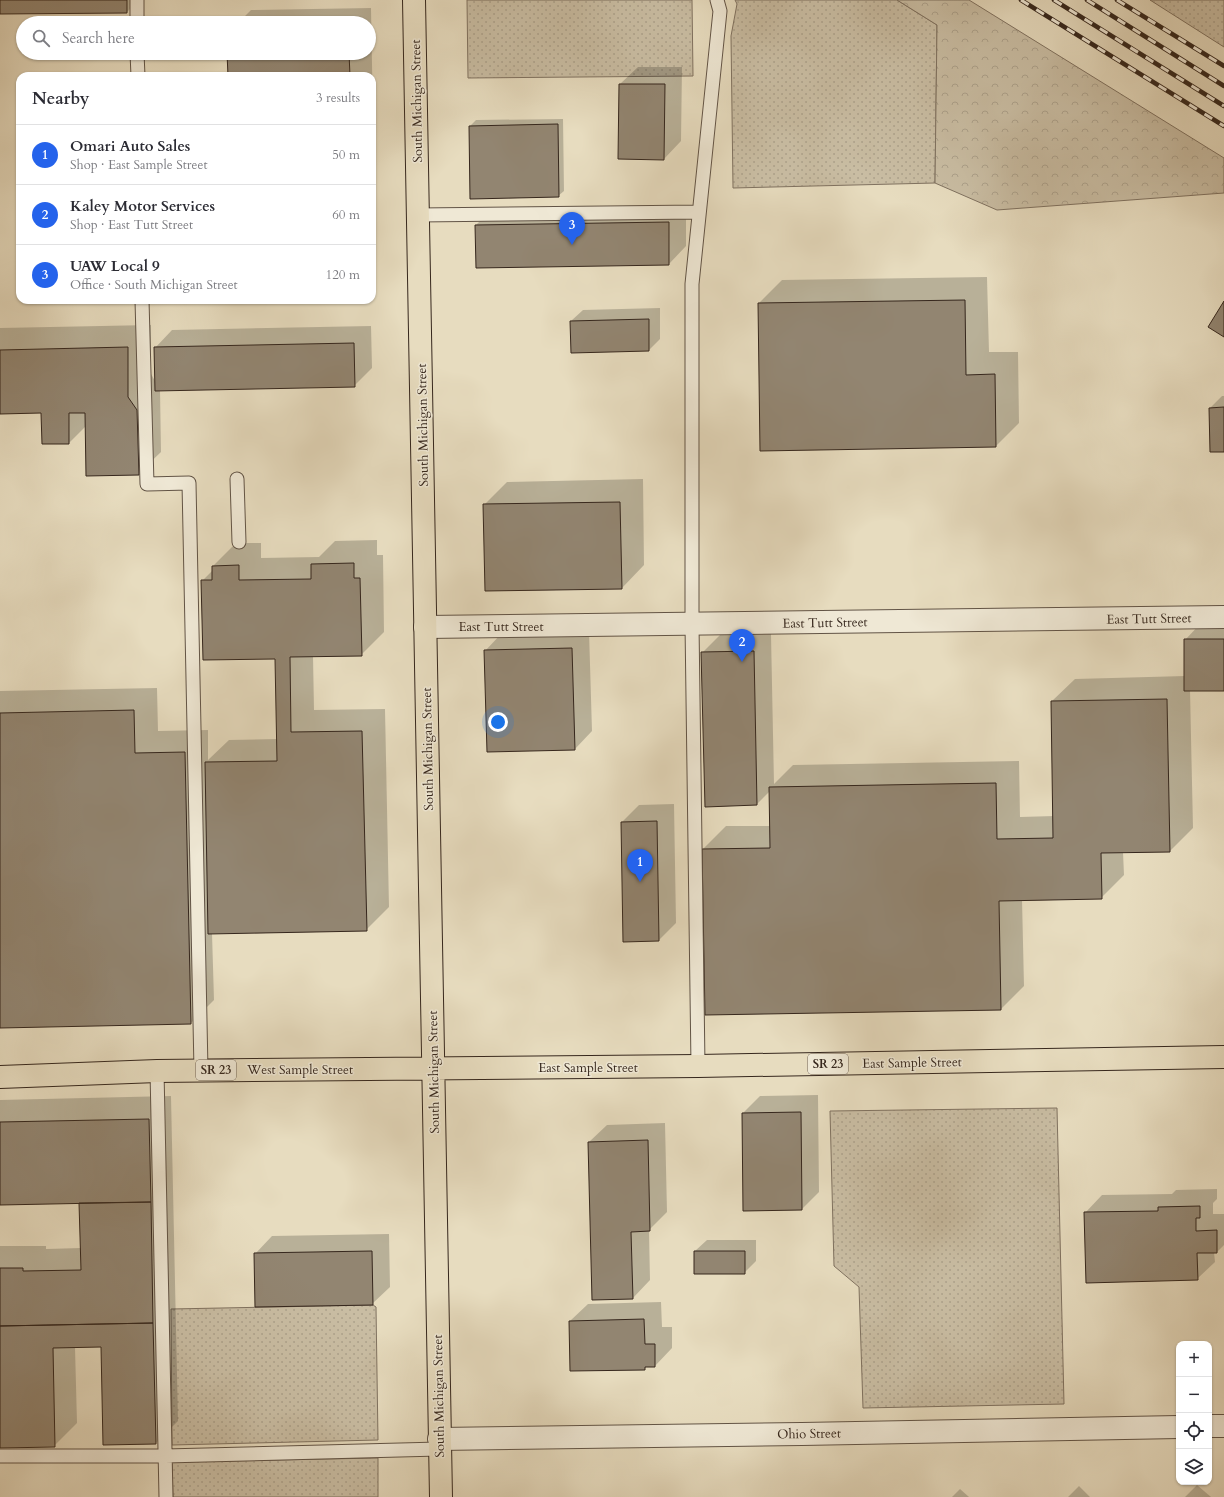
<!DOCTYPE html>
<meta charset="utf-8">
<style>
:root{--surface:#fff;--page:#f2f2f3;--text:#2b2b33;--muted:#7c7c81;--line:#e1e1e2;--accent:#2563eb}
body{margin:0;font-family:Cardo,serif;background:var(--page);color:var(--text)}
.controls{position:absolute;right:12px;bottom:12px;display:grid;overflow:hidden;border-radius:8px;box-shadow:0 1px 3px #0004}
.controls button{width:36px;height:36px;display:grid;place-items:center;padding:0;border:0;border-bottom:1px solid var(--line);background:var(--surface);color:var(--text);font:20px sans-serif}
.you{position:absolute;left:498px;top:722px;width:14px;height:14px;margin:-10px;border:3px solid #fff;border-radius:50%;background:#1a73e8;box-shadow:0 0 0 6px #1a73e833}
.badge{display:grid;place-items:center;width:26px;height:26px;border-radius:50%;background:var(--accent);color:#fff;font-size:13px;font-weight:700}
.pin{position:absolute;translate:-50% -33px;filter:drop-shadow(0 1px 2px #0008)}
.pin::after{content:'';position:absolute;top:21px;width:14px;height:12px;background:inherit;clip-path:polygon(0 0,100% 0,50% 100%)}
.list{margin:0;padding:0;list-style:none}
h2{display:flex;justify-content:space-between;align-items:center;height:52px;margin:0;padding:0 16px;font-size:17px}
h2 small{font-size:13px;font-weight:400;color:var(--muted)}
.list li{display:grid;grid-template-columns:26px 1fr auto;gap:12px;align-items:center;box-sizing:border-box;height:60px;padding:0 16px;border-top:1px solid var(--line)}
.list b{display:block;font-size:15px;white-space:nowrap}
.list p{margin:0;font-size:13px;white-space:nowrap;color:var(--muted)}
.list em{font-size:13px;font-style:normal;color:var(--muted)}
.icon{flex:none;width:22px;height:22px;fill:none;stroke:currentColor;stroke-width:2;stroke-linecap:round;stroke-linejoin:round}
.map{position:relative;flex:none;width:1224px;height:1497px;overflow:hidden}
.search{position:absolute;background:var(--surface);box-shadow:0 1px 3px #0004;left:16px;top:16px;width:360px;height:44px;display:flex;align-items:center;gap:10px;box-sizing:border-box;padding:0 14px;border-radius:22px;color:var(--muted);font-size:15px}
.panel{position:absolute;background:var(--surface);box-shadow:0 1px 3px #0004;left:16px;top:72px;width:360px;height:232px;border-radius:12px}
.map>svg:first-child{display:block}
.grass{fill:url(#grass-dots);stroke:#807260}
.forest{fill:url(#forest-crowns);stroke:#807260}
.shadow{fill:#0003}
.building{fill:#928571;stroke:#36271d}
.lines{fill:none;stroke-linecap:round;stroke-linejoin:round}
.service-casing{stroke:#625446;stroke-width:15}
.minor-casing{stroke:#625446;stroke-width:24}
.primary-casing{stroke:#36271d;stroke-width:24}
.service{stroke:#efe8d5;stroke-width:13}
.minor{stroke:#efe8d5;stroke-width:22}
.primary{stroke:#e7dcbf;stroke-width:22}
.rail-casing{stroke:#36271d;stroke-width:4.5}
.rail{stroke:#efe8d5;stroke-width:3;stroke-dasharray:9;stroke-linecap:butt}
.labels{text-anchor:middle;stroke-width:3;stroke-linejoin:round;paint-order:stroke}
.shield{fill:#efe8d5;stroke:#6e6154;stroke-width:1}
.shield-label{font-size:12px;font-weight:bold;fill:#36271d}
.street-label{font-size:13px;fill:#36271d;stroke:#efe8d5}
</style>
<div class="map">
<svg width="1224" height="1497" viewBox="0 0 1224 1497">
<defs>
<pattern id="grass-dots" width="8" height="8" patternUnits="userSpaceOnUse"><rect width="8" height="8" fill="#c9bda3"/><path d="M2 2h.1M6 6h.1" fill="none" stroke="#ada28c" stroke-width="1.8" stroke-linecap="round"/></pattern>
<pattern id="forest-crowns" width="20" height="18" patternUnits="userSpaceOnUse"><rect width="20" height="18" fill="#c9bda3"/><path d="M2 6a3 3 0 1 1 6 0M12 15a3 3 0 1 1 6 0" fill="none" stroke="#ada28c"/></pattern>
</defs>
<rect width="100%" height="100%" fill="#e7dcbf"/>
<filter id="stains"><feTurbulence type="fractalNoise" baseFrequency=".005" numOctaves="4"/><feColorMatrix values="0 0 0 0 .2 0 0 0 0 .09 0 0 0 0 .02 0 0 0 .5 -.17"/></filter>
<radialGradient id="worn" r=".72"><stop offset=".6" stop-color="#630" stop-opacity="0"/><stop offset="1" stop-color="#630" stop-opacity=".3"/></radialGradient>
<!-- grass -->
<path class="grass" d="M467,0H692L693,76L468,78Z
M735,0H897L937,25L935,183L733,188L731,36L737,4Z
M1150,0H1224V47Z
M1057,1108L1064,1404L863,1408L859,1287L834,1266L830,1111Z
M373,1305L376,1307L378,1440L172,1445L171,1309Z
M378,1458V1497H173L172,1462Z"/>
<!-- forest -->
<path class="forest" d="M897,0H969L1224,158V193L997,210L935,183L937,25Z"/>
<!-- shadow -->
<path class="shadow" d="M0,0H139L127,12L0,13Z
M371,8L373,120L372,121V76H229L228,53H369V23H238L251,10Z
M638,67H682L681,141L664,159L619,158L620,84Z
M563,119L564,191L558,196L470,126L476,120Z
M686,205V246L669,264L477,267L476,225L493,208Z
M987,277L989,352H1018L1019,423L996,446L761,450L759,303L782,280Z
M660,308V339L649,350L571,321L583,310Z
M151,325V374L155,381V348L172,330L371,326L372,368L354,386L160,390L161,452L138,474L86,426L69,443L42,412L0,413V328Z
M1222,396H1224V451L1210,408Z
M643,479L644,565L622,588L484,505L507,482Z
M377,540V555H383L384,632L361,655L313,656L314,710L385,709L389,907L366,930L212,933L214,1000L191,1023L0,1027V691L157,688L158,731L208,730V760L229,740L278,739L276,658L202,581L213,570V566L236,543H261V558L319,557L335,541Z
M1202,622H1224V690H1190L1193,828L1170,851L1123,852L1124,875L1101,898L1022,899L1024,986L1001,1009L703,849L726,826H771L770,791L757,804L702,653L720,635L771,634L774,784L793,765L1019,761L1020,817L1054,816L1052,701L1075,679L1185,676V640Z
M589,631L592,731L575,749L485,651L502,633Z
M674,804L676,923L659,940L622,822L639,805Z
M818,1095L819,1192L802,1209L744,1210L743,1113L760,1096Z
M171,1096L178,1421L156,1443L102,1346L75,1347L77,1423L54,1446L0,1447V1246H46V1249L81,1248L80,1202L0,1204V1100Z
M665,1123L667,1212L649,1230L650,1280L633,1298L593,1299L589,1142L607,1125Z
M1217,1189V1199L1213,1203V1214H1224V1245L1217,1252H1214L1215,1262L1197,1279L1085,1213L1102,1195L1172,1194L1176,1190Z
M389,1234L390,1287L372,1304L255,1254L272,1236Z
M707,1240H756V1261L744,1273L695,1251Z
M661,1302L662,1327H672V1348L655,1366H647L644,1369L570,1321L588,1304Z
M1197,1485L1211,1497H1185Z
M1079,1486L1090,1497H1068Z
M960,1489L969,1497H952Z"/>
<!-- building -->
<path class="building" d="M0,0H127V13L0,14Z
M227,53H349L350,76H228Z
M619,84H665L664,160L618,159Z
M558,124L559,197L470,199L469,126Z
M669,222V265L476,268L475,225Z
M965,300L966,375L995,374L996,447L760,451L758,303Z
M1224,301V337L1208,327Z
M649,319V351L571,353L570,321Z
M354,343L355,387L155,391L154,347Z
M128,347V397L137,410L139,475L86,476L85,413H69V444H42L41,413L0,414V350Z
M1224,407V452H1210L1209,408Z
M620,502L622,589L485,591L483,504Z
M354,563V578H360L362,656L290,657L291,732L362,731L367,931L208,934L205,762L277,761L275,659L203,660L201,580H212V566L239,565V580L311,579V564Z
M1184,639H1224V691H1184Z
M572,648L575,750L487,752L484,650Z
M754,651L757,805L705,807L701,652Z
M1167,699L1170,852L1101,853L1102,899L999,901L1001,1010L705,1015L702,849L770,848L769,787L996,783L997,839L1053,838L1051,701Z
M134,710L135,753L185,752L191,1024L0,1028V713Z
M657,821L659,941L623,942L621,822Z
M801,1112L802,1210L743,1211L742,1113Z
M149,1119L151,1202L0,1205V1122Z
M648,1140L650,1231L631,1232L633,1299L592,1300L588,1142Z
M151,1202L153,1323L0,1326V1268H23V1271L81,1270L79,1203Z
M1200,1206V1218H1196V1231L1217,1230V1253H1197L1198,1280L1086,1283L1084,1212L1158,1211V1207Z
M372,1251L373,1305L255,1307L254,1253Z
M694,1251H745V1274H694Z
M644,1319L645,1344H655V1367H645V1370L570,1371L569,1321Z
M153,1323L156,1444L103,1445L101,1347L53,1348L55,1447L0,1448V1326Z"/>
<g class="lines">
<defs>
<path id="service" d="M137,0V23
M137,53L138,76
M418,215L699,212
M142,300L147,484L189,483L201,1070
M237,479L239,542
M698,1066L692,624V284L720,11L717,0
M157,1071L166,1497
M0,1456H165L439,1449"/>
<path id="minor" d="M425,627L1224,617
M1209,1426H1224
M439,1439C686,1437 932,1431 1179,1427"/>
<path id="primary" d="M414,0L441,1497
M0,1077L157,1071L253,1070L698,1066L1224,1057"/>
</defs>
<!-- service casing -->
<use href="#service" class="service-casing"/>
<!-- minor casing -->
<use href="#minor" class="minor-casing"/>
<!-- primary casing -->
<use href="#primary" class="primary-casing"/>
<!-- service -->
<use href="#service" class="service"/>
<!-- minor -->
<use href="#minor" class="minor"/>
<!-- primary -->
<use href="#primary" class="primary"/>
<defs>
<path id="rail" d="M1021,0L1224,126
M1054,0L1224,106
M1087,0L1224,86
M1117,0L1224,66"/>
</defs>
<!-- rail casing -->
<use href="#rail" class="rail-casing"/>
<!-- rail -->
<use href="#rail" class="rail"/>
</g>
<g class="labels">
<!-- shield labels -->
<g class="shield">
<rect x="808" y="1054" width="40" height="20" rx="3"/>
<rect x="196" y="1060" width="40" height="20" rx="3"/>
</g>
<g class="shield-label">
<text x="828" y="1068">SR 23</text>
<text x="216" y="1074">SR 23</text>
</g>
<!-- street labels -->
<g class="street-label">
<text transform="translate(416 101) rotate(-91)" y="5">South Michigan Street</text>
<text transform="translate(422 425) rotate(-91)" y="5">South Michigan Street</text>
<text transform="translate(1149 618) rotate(-1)" y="5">East Tutt Street</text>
<text transform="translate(825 622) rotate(-1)" y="5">East Tutt Street</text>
<text x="501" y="631">East Tutt Street</text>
<text transform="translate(427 749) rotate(-91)" y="5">South Michigan Street</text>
<text transform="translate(912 1062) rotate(-1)" y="5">East Sample Street</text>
<text x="588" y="1072">East Sample Street</text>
<text x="300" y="1074">West Sample Street</text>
<text transform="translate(433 1072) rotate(-91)" y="5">South Michigan Street</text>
<text transform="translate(438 1396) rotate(-91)" y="5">South Michigan Street</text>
<text transform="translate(809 1433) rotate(-1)" y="5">Ohio Street</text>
</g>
</g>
<rect width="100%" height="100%" filter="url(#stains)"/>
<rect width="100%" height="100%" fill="url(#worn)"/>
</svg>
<div class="controls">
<button>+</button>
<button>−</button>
<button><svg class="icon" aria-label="locate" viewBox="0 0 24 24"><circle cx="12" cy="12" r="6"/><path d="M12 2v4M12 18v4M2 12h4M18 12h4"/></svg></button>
<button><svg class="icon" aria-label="layers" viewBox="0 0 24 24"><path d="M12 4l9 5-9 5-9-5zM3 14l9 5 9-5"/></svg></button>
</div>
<div class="you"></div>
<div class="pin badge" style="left:640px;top:882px">1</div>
<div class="pin badge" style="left:742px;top:662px">2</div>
<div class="pin badge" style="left:572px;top:245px">3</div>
<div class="search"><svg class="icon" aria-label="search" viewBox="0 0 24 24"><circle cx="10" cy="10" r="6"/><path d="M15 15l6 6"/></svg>Search here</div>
<section class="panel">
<h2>Nearby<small>3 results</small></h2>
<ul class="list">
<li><span class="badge">1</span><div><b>Omari Auto Sales</b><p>Shop · East Sample Street</p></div><em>50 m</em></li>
<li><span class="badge">2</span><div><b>Kaley Motor Services</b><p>Shop · East Tutt Street</p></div><em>60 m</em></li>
<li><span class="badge">3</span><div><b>UAW Local 9</b><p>Office · South Michigan Street</p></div><em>120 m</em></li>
</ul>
</section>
</div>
